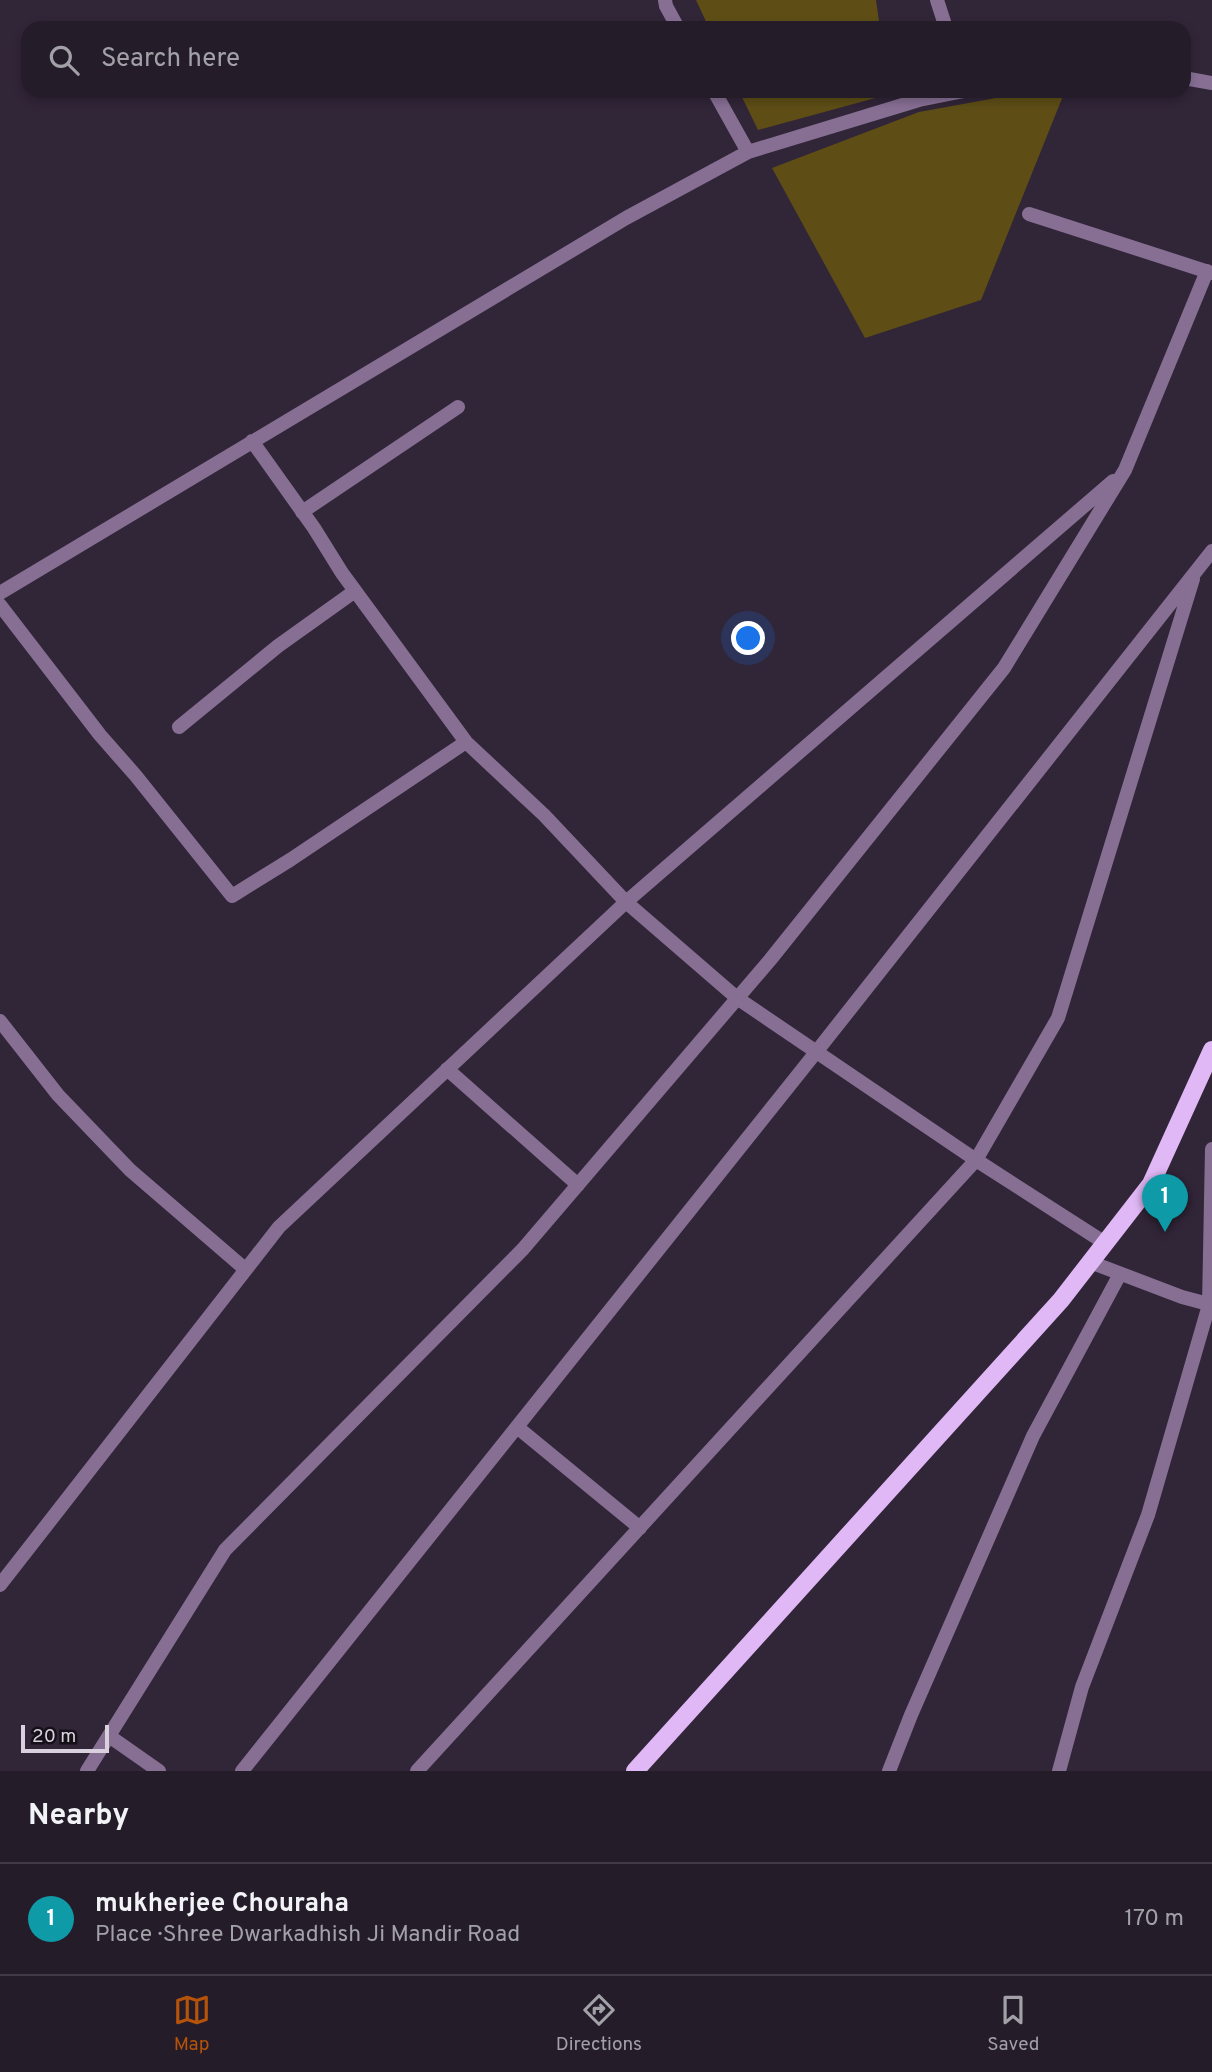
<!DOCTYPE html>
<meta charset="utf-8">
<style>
:root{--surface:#251c2a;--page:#2d2532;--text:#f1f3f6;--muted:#a3a1a8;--line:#423a47;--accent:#b45309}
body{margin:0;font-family:Overpass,sans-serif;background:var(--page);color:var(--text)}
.scale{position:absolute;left:21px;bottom:18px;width:88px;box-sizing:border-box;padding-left:7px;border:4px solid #d9d1dd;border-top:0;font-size:19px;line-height:24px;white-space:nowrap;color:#d9d1dd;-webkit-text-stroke:5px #161019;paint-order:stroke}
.you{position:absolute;left:749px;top:639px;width:24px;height:24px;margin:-18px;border:5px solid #fff;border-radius:50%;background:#1a73e8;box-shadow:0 0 0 10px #1a73e833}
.badge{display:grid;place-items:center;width:46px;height:46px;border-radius:50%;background:var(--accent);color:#fff;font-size:23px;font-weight:700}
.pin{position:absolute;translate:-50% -58px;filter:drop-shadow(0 2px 4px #0008)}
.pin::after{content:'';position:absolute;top:37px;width:24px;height:21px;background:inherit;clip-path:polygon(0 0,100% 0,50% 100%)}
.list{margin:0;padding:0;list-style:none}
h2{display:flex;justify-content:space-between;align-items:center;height:91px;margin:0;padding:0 28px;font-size:30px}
h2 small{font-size:23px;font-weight:400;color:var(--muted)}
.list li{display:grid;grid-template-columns:46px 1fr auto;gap:21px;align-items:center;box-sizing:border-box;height:112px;padding:0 28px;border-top:2px solid var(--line)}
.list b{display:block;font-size:26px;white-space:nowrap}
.list p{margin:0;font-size:23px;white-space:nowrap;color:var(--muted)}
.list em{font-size:23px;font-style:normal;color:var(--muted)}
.icon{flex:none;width:38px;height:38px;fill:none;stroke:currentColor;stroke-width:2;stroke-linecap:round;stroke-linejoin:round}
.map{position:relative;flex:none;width:1212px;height:1771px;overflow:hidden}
.search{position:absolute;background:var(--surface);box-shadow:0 4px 10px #0003;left:21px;right:21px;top:21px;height:77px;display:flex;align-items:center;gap:18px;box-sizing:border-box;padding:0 24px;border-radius:21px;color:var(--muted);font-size:26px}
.sheet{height:203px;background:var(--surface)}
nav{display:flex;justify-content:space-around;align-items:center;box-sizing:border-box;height:98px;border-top:2px solid var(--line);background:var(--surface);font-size:19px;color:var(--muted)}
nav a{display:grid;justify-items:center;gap:4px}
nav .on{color:var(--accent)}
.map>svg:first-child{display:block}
.green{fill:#5e4e16}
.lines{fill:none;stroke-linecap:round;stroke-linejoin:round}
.street{stroke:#876f94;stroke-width:14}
.primary{stroke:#e0b8f6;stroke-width:18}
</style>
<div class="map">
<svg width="1212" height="1771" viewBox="0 0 1212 1771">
<rect width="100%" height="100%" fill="#312538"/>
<!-- green -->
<path class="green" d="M696,0H876L880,28H709Z
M739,91H889L890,94L758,130Z
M1034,91H1065L981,300L865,338L772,168L919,112Z"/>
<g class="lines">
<!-- street -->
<path class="street" d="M665,0L666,6L678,28
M937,0L946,28
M1184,78L1212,83
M714,91L748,152
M1029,214L1212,273
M252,441L314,528L342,573L466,742L544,815L626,902L737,998L976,1160L1105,1243
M302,512L458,407
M0,593L626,218L748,152L919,100L964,91
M0,605L100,735L136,776L232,896L290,860L466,742
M179,727L278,646L355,591
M0,1021L58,1095L130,1170L245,1269
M447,1069L578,1185
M1090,1262L1182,1297L1212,1305
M517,1427L640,1528
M0,1585L279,1227L626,902L1113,481
M109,1736L159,1771
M87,1771L225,1550L523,1249L770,960L1004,668L1125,470L1207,271
M242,1771L817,1051L1212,551
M417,1771L976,1160L1058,1018L1193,579
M889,1771L911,1715L1033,1436L1120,1274
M1059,1771L1082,1687L1148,1515L1209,1305L1212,1149"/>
<!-- primary -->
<path class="primary" d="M635,1771L1061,1300L1151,1184L1212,1050"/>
</g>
</svg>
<div class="scale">20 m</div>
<div class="you"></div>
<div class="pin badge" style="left:1165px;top:1232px;background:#0f9aa8">1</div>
<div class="search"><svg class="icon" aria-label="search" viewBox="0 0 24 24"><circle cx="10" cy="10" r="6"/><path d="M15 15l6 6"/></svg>Search here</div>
</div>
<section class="sheet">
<h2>Nearby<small></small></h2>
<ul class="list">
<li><span class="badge" style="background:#0f9aa8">1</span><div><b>mukherjee Chouraha</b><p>Place · Shree Dwarkadhish Ji Mandir Road</p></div><em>170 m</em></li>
</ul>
</section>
<nav>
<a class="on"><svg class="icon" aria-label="map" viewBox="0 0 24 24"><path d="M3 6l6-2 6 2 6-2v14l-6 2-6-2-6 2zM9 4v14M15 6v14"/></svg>Map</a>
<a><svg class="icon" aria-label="directions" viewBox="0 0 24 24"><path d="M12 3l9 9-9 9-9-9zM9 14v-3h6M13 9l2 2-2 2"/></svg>Directions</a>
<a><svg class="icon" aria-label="saved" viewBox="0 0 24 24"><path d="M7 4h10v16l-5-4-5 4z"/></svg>Saved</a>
</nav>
